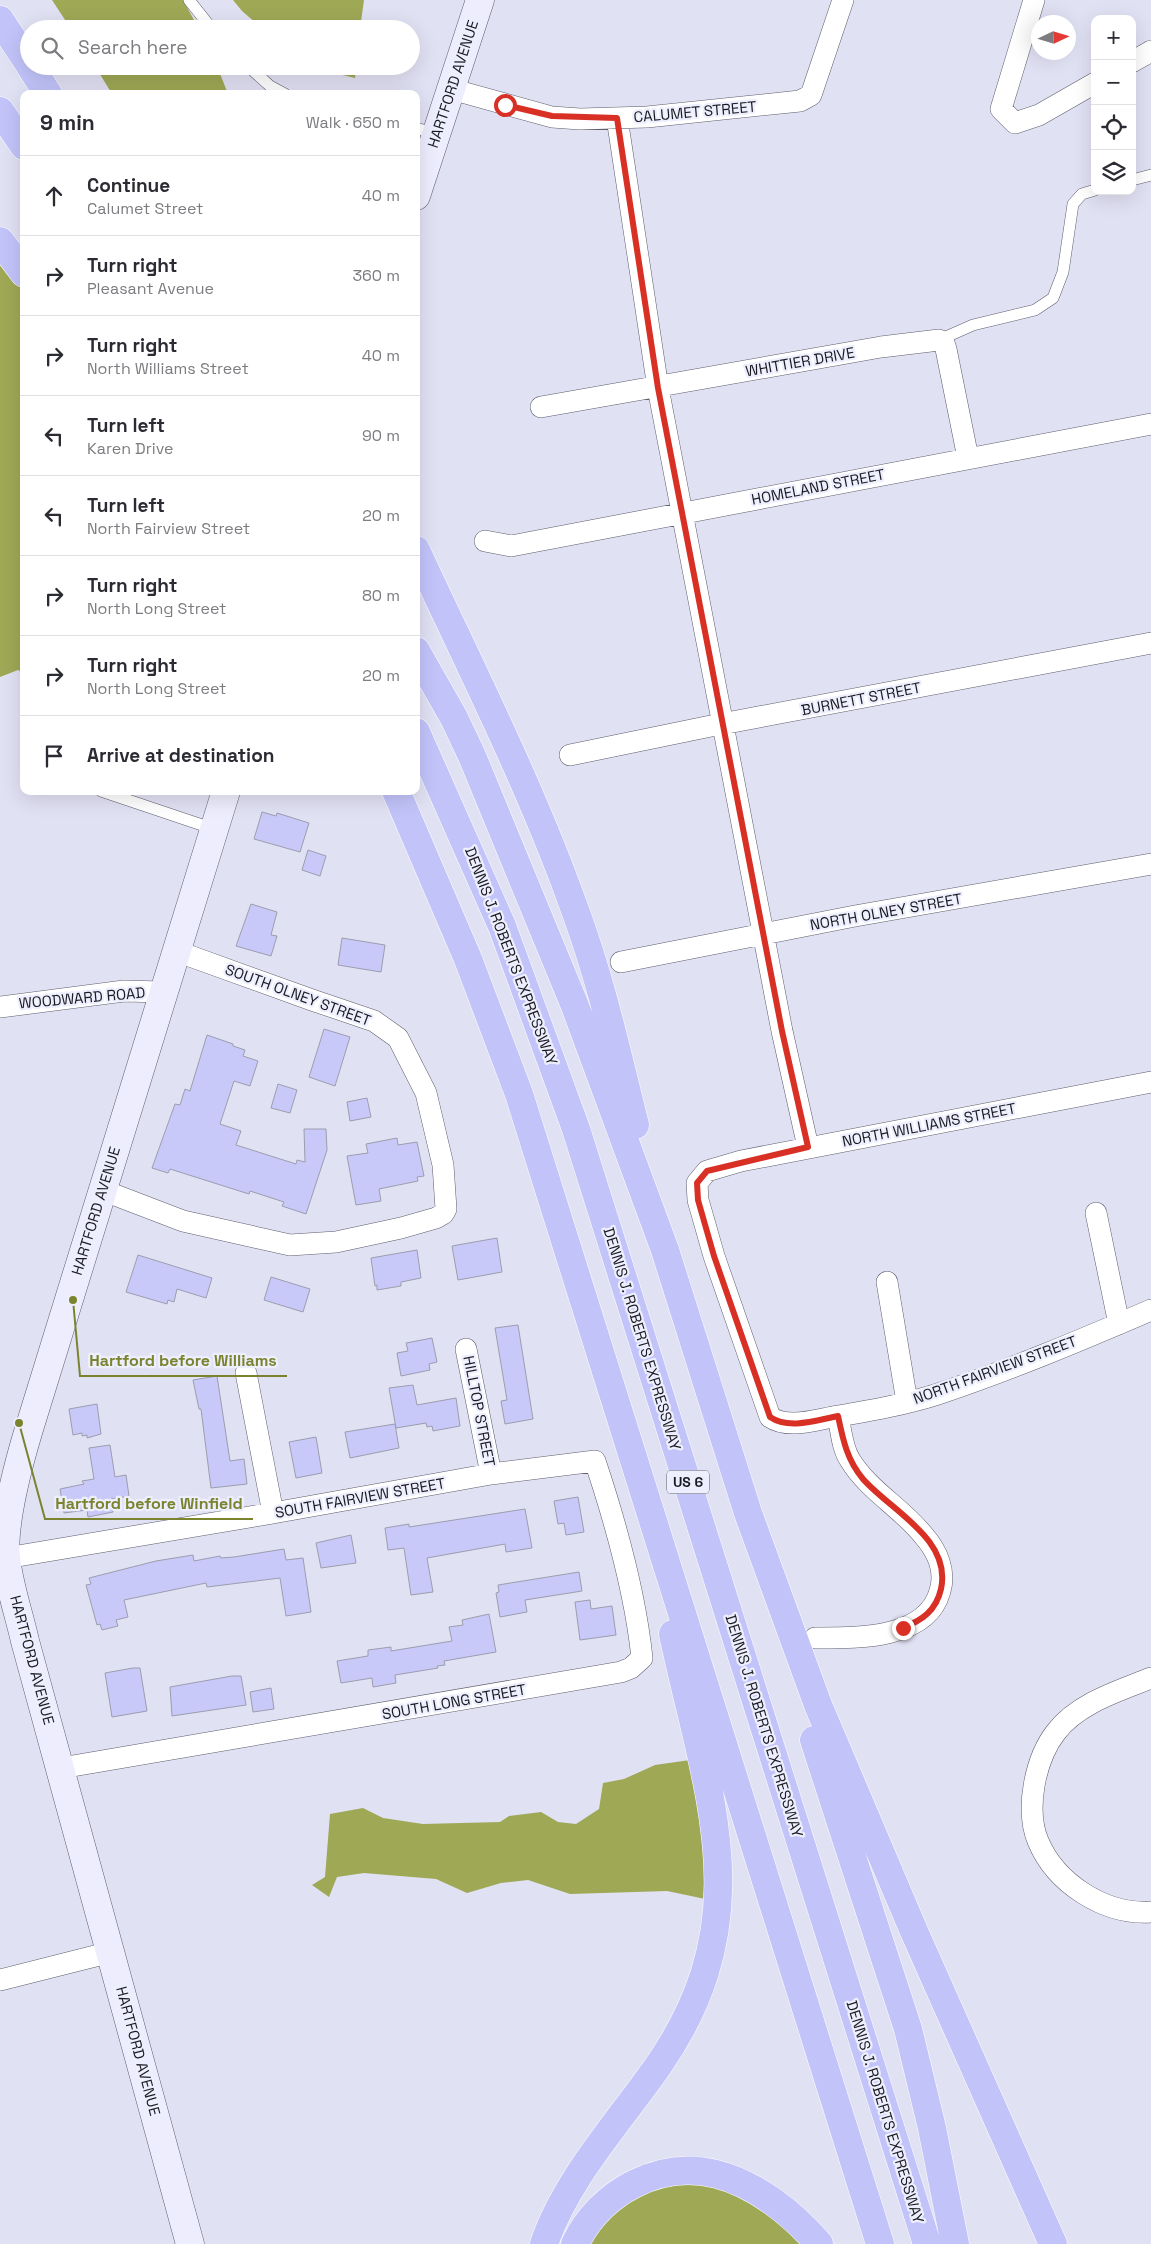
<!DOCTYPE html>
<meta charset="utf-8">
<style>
:root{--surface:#fff;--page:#f7f7f7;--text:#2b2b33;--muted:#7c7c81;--line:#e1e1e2}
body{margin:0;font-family:"Space Grotesk",sans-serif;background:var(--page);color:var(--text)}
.controls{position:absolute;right:15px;top:15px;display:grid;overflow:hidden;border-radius:10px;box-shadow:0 5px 20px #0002}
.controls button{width:45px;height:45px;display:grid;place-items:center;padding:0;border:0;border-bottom:1px solid var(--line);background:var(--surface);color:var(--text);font:25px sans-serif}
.compass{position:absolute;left:1031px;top:15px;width:45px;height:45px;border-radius:50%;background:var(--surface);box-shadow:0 5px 20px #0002;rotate:86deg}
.stop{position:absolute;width:15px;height:15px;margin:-11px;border:4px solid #d93025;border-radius:50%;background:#fff}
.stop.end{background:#d93025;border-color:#fff;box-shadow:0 1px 5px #0008}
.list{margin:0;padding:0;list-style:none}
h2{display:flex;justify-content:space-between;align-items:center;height:65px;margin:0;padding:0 20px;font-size:21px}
h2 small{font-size:16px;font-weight:400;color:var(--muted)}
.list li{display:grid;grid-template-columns:32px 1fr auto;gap:15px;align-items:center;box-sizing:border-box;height:80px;padding:0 20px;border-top:1px solid var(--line)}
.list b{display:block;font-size:19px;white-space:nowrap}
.list p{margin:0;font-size:16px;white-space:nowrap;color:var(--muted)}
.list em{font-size:16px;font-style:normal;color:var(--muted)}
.icon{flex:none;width:28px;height:28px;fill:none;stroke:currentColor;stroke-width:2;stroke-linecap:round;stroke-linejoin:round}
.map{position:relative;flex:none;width:1151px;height:2244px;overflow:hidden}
.search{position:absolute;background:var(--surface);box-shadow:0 5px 20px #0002;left:20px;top:20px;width:400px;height:55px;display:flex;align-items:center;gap:12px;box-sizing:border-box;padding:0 18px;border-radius:28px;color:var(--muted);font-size:19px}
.panel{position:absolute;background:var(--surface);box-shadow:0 5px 20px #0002;left:20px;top:90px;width:400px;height:705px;border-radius:10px}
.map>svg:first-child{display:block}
.forest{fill:#9fa855}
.building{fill:#c8c9f8;stroke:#9c9dae}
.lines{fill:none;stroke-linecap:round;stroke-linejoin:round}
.lane-casing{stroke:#5d5d6d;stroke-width:12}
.street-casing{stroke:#5d5d6d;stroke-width:22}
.secondary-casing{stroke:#5d5d6d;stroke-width:29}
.highway-casing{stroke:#fff;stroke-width:29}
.lane{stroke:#fff;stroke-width:11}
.street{stroke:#fff;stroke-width:21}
.secondary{stroke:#ededfd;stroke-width:28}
.highway{stroke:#c2c3f9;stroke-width:28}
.route{stroke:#d93025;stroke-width:6}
.labels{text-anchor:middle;stroke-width:4.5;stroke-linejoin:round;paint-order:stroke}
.shield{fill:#eeeffe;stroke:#5a5a63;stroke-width:1}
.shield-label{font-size:14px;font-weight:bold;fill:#1a1a20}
.street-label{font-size:15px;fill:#1a1a20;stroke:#eeeffe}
.leader{fill:none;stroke:#7b832f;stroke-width:2}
.callout-dot{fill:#7b832f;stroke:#eeeffe;stroke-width:2}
.callout-label{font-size:16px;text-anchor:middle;font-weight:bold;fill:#7b832f;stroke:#eeeffe;stroke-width:4.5;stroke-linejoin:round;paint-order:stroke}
</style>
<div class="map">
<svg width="1151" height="2244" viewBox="0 0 1151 2244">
<rect width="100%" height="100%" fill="#e1e1f4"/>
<!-- forest -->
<path class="forest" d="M52,0H183L199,29H71Z
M233,0H364L360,29H263L242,11Z
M95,66H217L228,94H112Z
M313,66H356L355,78L318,69Z
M0,254L24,287V674L18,670L0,677Z
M697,1759L710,1900L667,1891L570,1894L528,1880L501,1883L467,1893L436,1879L364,1873L337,1877L329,1897L312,1885L325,1877L330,1814L363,1808L383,1818L423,1824L500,1822L509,1816L541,1812L558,1822L576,1824L599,1809L603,1783L624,1779L655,1765Z
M656,2178L743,2189L809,2244H572Z"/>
<!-- building -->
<path class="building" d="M262,812L276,816L277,813L309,823L300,852L254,839Z
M308,850L326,856L320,876L302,870Z
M251,904L277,912L271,935L277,936L271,956L236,946Z
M342,938L385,945L381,972L338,965Z
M324,1029L350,1037L335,1086L309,1077Z
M207,1035L233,1044V1046L245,1050L243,1056L258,1061L250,1086L234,1081L220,1124L241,1131L236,1145L296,1164L297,1160L305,1162L304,1129H326L327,1150L306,1214L282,1206L284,1202L250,1191L249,1194L170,1169L168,1173L152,1168L175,1104L180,1105L185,1089L190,1091Z
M278,1084L297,1090L290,1113L271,1108Z
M367,1098L371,1117L350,1121L347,1102Z
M397,1138L398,1145L417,1142L424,1176L417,1177L418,1181L379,1189L381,1201L356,1205L347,1156L368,1153L366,1144Z
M497,1238L502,1272L458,1280L452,1246Z
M417,1250L421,1278L401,1282V1286L377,1290V1285L375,1286L371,1258Z
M138,1255L212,1278L206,1298L177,1289L174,1302L168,1300L167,1304L126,1292Z
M271,1277L310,1289L303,1312L264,1300Z
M518,1325L533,1419L505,1424L501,1401L507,1400L495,1328Z
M432,1338L437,1362L429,1364L430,1370L401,1376L397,1353L408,1351L406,1343Z
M217,1376L230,1461L244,1459L247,1484L211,1488L201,1409H199L193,1380Z
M413,1385L417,1405L456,1398L460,1426L433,1431L432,1426L427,1427L426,1423L396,1428L389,1388Z
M97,1404L101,1434L87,1438V1435L82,1436V1433L73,1435L69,1409Z
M395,1424L399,1448L350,1458L345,1432Z
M316,1437L322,1473L296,1478L289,1442Z
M110,1445L115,1477L126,1475L129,1496L111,1499L113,1512L88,1517L87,1510L64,1513L60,1489L84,1484L82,1481L94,1479L89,1448Z
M578,1497L584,1532L566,1535L564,1523L558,1524L554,1501Z
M525,1509L532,1548L506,1552L505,1544L427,1558L433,1592L411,1595L404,1548L388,1550L385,1528L409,1524V1527Z
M351,1535L356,1563L321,1568L316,1543Z
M284,1549L286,1560L303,1558L311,1612L286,1616L280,1578L207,1587L206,1583L124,1600L128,1617L116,1620L118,1626L102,1630L100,1624L97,1625L86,1585L91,1584L89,1578L156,1561L193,1555L194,1561L220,1556L221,1558L234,1557Z
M579,1572L582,1591L525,1600L527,1612L500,1617L496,1593L499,1592L498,1585Z
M590,1600L591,1609L612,1606L616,1635L580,1640L575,1602Z
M489,1614L496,1652L444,1661L445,1665L437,1666L438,1668L395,1675L396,1683L373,1687L372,1678L341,1683L337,1661L368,1656V1650L391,1647V1651L452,1641L449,1627L463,1625L462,1620Z
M133,1668H140L147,1711L112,1717L105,1673Z
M232,1676H241L246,1705L172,1716L170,1687Z
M271,1688L274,1709L253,1712L250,1692Z"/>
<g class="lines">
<defs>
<path id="lane" d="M189,0L212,29
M248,66L270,86L285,94
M416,128L436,134
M1132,180L1151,175
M939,340L973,325L1035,310L1053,298L1063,272L1073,204L1082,194L1095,190
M101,791L214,829"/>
<path id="street" d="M1034,0L1001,109L1015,123L1039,115L1095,83
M1132,62L1151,51
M451,89L552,117L580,119L647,117L800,101L811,95L843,0
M617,118L658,388L782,1031L808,1147
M541,407L881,347L939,340L944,343L946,349L968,458
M485,541L511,546L1151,424
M570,755L711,726L1151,643
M621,962L855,916L1151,864
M0,1007L124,991L163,992
M1151,1082L741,1161L707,1171L697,1183L698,1200L714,1256L770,1417C788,1429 814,1420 833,1417C868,1411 904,1405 938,1394C1010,1370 1081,1340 1151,1310
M102,1190L183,1221L290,1245L336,1242L401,1228L436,1218L443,1214L446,1209L443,1165L426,1093L398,1038L374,1021L312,1000L176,951
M1096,1213L1119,1324
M887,1282L907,1402
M466,1349L491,1474
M246,1373L273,1513
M6,1558L273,1513L491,1474L595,1461C616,1524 635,1591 642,1658L631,1668L621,1672L61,1768
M815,1638C855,1638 927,1640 940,1591C946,1571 937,1551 924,1536C902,1508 869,1491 850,1460C842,1448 841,1430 838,1416
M1151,1678C1119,1691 1078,1703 1056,1732C1035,1759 1025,1809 1038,1841C1056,1884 1105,1915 1151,1912
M0,1980L111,1952"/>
<path id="secondary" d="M416,196L480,0
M190,2244L25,1641C19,1614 9,1586 6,1558C2,1525 19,1462 29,1429L226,791"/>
<path id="highway" d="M0,20L29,64
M30,66L48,94
M0,111L24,146
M0,241L24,273
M416,550C471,669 531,786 575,910C601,980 617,1053 635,1125
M416,651L454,718L472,756L575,1006L665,1250L748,1513L818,1705L913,1929L1053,2244
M416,732L502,926L576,1129L927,2244
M396,791L468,959L519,1094L880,2244
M814,1740L908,2029L932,2128L955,2244
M544,2244C566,2179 619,2122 658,2066C762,1916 707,1794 673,1634
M575,2244C600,2192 659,2160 716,2174C756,2184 793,2214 819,2244"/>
</defs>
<!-- lane casing -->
<use href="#lane" class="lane-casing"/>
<!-- street casing -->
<use href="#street" class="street-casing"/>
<!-- secondary casing -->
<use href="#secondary" class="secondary-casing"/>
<!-- highway casing -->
<use href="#highway" class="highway-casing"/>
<!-- lane -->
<use href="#lane" class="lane"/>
<!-- street -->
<use href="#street" class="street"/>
<!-- secondary -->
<use href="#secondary" class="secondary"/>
<!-- highway -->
<use href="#highway" class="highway"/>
</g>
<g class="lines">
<!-- route -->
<path class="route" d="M505,105L552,116L617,118L658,388L782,1031L808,1147L707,1171L697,1183L698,1200L714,1256L770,1417C789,1430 817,1420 838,1416C843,1440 847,1460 863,1479C890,1510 952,1539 941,1589C936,1611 922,1620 903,1628"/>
</g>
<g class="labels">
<!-- shield labels -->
<rect class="shield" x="667" y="1470.5" width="42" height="23" rx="4"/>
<g class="shield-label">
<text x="688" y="1487">US 6</text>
</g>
<!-- street labels -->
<g class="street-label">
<text transform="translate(453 84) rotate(-72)" y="5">HARTFORD AVENUE</text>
<text transform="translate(695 112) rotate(-5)" y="5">CALUMET STREET</text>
<text transform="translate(800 362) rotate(-10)" y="5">WHITTIER DRIVE</text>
<text transform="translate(818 487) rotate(-11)" y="5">HOMELAND STREET</text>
<text transform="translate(861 699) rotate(-11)" y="5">BURNETT STREET</text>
<text transform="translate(886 912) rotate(-10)" y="5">NORTH OLNEY STREET</text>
<text transform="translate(511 956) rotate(69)" y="5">DENNIS J. ROBERTS EXPRESSWAY</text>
<text transform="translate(298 995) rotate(20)" y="5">SOUTH OLNEY STREET</text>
<text transform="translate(82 998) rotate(-5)" y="5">WOODWARD ROAD</text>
<text transform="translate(929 1125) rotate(-11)" y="5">NORTH WILLIAMS STREET</text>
<text transform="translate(96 1211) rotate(-73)" y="5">HARTFORD AVENUE</text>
<text transform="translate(642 1339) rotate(73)" y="5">DENNIS J. ROBERTS EXPRESSWAY</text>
<text transform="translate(995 1370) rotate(-20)" y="5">NORTH FAIRVIEW STREET</text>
<text transform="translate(479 1411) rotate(79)" y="5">HILLTOP STREET</text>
<text transform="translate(360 1498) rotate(-10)" y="5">SOUTH FAIRVIEW STREET</text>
<text transform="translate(32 1660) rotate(75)" y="5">HARTFORD AVENUE</text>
<text transform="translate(454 1702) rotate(-10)" y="5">SOUTH LONG STREET</text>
<text transform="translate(764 1726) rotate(73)" y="5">DENNIS J. ROBERTS EXPRESSWAY</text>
<text transform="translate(138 2051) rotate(75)" y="5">HARTFORD AVENUE</text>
<text transform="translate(885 2112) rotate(73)" y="5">DENNIS J. ROBERTS EXPRESSWAY</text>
</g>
</g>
<!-- callouts -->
<path class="leader" d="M73 1300L80 1376H287M19 1423L45 1519H253"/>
<g class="callout-dot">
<circle cx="73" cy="1300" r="5"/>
<circle cx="19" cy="1423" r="5"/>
</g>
<g class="callout-label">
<text x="183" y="1366">Hartford before Williams</text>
<text x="149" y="1509">Hartford before Winfield</text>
</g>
</svg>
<div class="controls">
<button>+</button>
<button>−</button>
<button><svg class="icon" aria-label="locate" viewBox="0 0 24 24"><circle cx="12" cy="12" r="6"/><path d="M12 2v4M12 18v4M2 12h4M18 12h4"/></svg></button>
<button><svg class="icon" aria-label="layers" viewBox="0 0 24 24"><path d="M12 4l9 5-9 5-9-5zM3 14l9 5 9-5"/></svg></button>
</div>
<svg class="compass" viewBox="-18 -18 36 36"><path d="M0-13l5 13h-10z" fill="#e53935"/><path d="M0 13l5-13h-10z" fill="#7c7c81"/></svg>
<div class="stop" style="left:505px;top:105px"></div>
<div class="stop end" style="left:903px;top:1628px"></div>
<div class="search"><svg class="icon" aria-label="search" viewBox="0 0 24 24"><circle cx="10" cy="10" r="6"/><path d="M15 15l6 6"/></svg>Search here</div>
<section class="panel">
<h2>9 min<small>Walk · 650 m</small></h2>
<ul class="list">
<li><svg class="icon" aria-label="ahead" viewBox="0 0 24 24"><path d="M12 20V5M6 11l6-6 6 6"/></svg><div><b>Continue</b><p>Calumet Street</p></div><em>40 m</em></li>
<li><svg class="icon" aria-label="right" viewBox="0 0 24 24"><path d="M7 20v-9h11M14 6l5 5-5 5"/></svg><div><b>Turn right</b><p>Pleasant Avenue</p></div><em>360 m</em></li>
<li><svg class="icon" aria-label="right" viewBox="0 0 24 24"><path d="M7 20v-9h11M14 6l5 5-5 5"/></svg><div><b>Turn right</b><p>North Williams Street</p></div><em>40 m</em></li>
<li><svg class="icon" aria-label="left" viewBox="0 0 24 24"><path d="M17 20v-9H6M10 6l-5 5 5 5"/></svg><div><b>Turn left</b><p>Karen Drive</p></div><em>90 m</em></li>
<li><svg class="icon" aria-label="left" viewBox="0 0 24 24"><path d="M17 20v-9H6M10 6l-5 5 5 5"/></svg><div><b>Turn left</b><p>North Fairview Street</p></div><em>20 m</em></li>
<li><svg class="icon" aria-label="right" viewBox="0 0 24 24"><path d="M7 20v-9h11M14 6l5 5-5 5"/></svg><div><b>Turn right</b><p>North Long Street</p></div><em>80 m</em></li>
<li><svg class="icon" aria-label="right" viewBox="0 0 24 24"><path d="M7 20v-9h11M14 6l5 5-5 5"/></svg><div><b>Turn right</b><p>North Long Street</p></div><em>20 m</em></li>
<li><svg class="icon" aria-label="arrive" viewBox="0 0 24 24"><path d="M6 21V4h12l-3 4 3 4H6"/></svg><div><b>Arrive at destination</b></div></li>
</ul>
</section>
</div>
